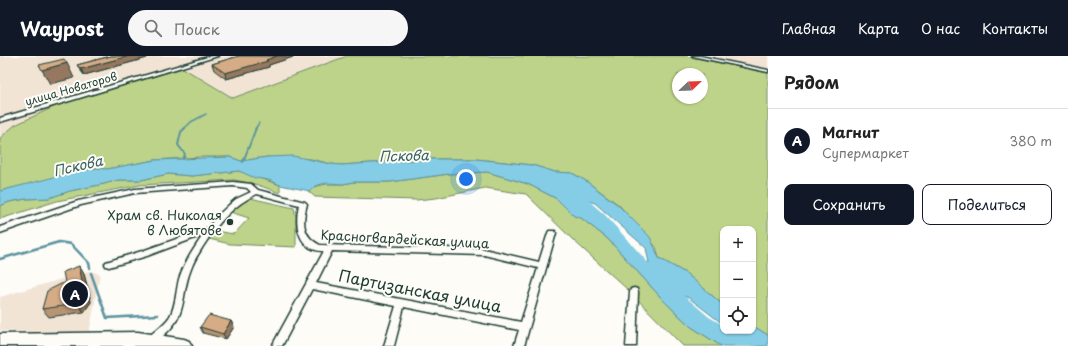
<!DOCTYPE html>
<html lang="ru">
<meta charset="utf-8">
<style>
:root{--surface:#fff;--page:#f6f6f6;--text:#222;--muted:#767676;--line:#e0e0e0;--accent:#111827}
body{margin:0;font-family:"Playpen Sans",sans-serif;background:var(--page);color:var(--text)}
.controls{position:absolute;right:12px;bottom:12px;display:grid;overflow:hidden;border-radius:8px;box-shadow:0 1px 3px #0004}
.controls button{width:36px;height:36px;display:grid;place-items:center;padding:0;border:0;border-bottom:1px solid var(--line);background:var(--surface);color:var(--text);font:20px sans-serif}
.compass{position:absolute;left:672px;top:12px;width:36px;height:36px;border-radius:50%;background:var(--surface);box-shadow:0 1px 3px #0004;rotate:67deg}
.you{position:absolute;left:466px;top:123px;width:14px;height:14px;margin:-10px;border:3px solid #fff;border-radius:50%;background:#1a73e8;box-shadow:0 0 0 6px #1a73e833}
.badge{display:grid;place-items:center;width:26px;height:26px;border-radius:50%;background:var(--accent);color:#fff;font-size:13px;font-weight:700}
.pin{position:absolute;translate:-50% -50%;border:2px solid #fff;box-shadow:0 1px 4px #0006}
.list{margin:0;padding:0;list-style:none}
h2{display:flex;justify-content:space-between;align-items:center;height:52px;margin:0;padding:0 16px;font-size:17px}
h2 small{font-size:13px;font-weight:400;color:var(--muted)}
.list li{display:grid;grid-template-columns:26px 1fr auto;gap:12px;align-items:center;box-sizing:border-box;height:64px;padding:0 16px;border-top:1px solid var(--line)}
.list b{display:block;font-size:15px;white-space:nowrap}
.list p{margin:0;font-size:13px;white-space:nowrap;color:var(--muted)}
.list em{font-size:13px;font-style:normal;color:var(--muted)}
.actions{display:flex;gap:8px;padding:12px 16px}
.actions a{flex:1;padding:9px 0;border:1px solid var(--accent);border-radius:8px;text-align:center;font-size:14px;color:var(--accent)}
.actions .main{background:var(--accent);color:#fff}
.icon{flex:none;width:22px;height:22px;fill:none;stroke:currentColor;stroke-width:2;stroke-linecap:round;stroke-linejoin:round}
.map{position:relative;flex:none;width:768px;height:290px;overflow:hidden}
header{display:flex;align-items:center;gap:24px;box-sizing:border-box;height:56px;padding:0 20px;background:var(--accent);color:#fff}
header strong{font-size:19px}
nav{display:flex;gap:22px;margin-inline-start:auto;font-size:14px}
.search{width:280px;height:36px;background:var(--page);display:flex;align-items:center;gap:10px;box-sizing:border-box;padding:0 14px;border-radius:22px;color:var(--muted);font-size:15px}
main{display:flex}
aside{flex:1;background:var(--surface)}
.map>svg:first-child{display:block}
.built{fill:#f1e4d5}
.green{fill:#bdd389;stroke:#6e885e;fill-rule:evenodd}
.water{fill:#85cde6;stroke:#5c939f;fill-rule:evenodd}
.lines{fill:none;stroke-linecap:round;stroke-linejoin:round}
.stream-far2{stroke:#5c939f;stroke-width:1.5}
.stream-far1{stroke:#5c939f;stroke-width:2}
.stream{stroke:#5c939f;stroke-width:2.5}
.river{fill:#85cde6;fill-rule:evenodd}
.street-casing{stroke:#1f3d34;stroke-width:3}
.primary-casing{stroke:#1f3d34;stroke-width:3}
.street{fill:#fdfcf7;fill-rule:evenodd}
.primary{fill:#fdfcf7;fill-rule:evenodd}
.wall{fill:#b79473;stroke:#1f3d34}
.shaded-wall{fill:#95785e;stroke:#1f3d34}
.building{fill:#d5ac86;stroke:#1f3d34}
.poi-dot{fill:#1f3d34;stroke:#fdfcf7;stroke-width:1.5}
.labels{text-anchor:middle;stroke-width:4;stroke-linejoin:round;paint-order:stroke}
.far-street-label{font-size:11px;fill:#1f3d34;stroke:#fdfcf7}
.poi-label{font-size:13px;fill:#1f3d34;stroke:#fdfcf7;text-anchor:end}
.street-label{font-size:13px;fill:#1f3d34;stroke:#fdfcf7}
.water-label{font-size:14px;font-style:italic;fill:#386160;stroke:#fdfcf7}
.near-street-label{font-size:16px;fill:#1f3d34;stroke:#fdfcf7}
</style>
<header>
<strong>Waypost</strong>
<div class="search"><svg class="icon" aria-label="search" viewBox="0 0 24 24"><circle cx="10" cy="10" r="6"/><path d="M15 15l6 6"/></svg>Поиск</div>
<nav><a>Главная</a><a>Карта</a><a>О нас</a><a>Контакты</a></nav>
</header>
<main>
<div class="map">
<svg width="768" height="290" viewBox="0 0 768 290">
<rect width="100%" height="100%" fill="#fdfcf7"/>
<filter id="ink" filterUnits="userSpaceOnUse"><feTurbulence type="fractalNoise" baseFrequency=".025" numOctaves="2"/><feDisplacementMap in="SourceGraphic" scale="8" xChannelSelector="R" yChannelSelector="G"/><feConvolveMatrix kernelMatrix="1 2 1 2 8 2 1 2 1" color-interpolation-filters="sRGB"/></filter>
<g filter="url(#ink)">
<!-- built -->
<path class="built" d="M0,0H347L232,42L183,12L58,49L15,69L0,82Z
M705,0H768V13Z
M89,215L100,218L89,278L0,275V241Z"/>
<!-- green -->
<path class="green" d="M347,0H686L768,17V279L753,270V173H723V249L687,218L659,202L656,191L619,149L586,125L572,117L555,116L532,109L476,103H433L341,109L331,108L311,103L267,101L241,105L230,101H200L155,104L107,113L97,112L0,135V82L15,69L58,49L183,12L233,42ZM678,18H702V42H678Z
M239,115L280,129V137L255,128L234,124L140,129L57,145L0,163V150L9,146L26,143L49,142L70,135L104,128L118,124H141L168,118L192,120Z
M487,116L528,128L557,143L574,160L581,162L608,183L665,246L690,270L721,290H683L628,234L572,183L526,138L485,132L436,142L417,144L315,141L308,135L314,131L326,128H343L354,126H390L449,118Z
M250,142L294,152L296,161V191L230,188L209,183L215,175L234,178L249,162L230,156L236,149Z"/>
<!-- water -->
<path class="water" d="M293,100L331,108L341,109L433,103H476L532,109L555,116L572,117L586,125L618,149L650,181L659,202L687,218L723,249V268L689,242L675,236L677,242L699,265L737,283L743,282L733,275H753V270L768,279V290H721L690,270L665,246L608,183L581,162L574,160L557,143L528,128L487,116L449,118L390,126H354L343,128L326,127L315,130L310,135L280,129L269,124L255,122L239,115L192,120L168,118L141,124H118L104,128L70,135L49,142L26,143L9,146L0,150V135L70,117L97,112L107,113L155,104L230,101L241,105L267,101ZM588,145L595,147L646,192L649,207L642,206L636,203L626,191L623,184L616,178L612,170L592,158Z"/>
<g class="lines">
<!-- stream-far2 -->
<path class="stream-far2" d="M184,73L191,66L206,58
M255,73L259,67"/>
<!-- stream-far1 -->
<path class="stream-far1" d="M183,103L185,98L178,89L181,76L185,72
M243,106L256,72"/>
<!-- stream -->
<path class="stream" d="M0,203L59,186L71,188L89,207L90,212
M91,217L107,262L158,259"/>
<!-- river -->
<path class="river" d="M577,137L581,138L605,159L653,212L655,216L653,220L648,221L643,220L597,165L573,144L572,141L573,138Z
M669,229L674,231L709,261L723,269V275C735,275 751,278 757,290H735L699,271L664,239L662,235L664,231Z"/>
<defs>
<path id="street" d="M211,0H218L0,66V62Z
M692,0H700L768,14V16Z
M233,126L251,128L258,134L305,146L307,148C302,166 302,180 320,189L484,193L539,206L548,177L549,175H555L556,177L524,290H514L519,274L404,251L394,290H384L396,250L312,233L282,290H272L324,195C299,195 294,170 299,149L257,138C233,149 218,167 204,189C199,197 194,204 191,213C180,240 189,258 163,280C159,283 156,287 151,288L148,287L146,284L148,281C155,275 165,268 170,260C176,249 176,235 179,223C184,207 193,194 203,179L147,200L109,211L106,210L105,208L106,206L142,195L208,172L215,162L229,149L236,143L251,136L247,132L233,130L135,137L81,149L0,177V171L78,145L135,133ZM332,195L484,199L538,212L521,266L316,227Z
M634,232L637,233L638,236L636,290H626L630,236L631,233Z"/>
<path id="primary" d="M138,276L184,283L189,285L192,290H0V278Z"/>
</defs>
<!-- street casing -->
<use href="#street" class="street-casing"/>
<!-- primary casing -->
<use href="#primary" class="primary-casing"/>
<!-- street -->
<use href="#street" class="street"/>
<!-- primary -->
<use href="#primary" class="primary"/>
</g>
<!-- wall -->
<path class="wall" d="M111,0H146L147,2L84,19L81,15L77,9Z
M239,0H296L269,9V11L226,23L214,14L212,8Z
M79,210L84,218L91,246L84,256L49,261L42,253Z
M231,265L234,271L226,283L203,277L200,271Z"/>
<!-- shaded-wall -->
<path class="shaded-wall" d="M129,0H146L147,2L84,19L81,13Z
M277,0H296L269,9V11L226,23L225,17Z
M67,7L74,22L50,28L42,14Z
M79,210L84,218L91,246L84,256L77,248Z
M231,265L234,271L226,283L223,278Z"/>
<!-- building -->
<path class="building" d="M111,0H129L81,13L77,9Z
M239,0H277L266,4L268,5L225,17L212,8Z
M64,3L67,7L42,14L39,9Z
M79,210L85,239L77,248L42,253L47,235L65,226L63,216Z
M209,259L231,265L223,278L200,271Z"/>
</g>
<!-- markers -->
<circle class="poi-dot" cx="230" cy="166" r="4"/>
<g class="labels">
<!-- far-street labels -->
<g class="far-street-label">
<text transform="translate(71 33) rotate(-16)" y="4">улица Новаторов</text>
</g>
<!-- poi labels -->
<g class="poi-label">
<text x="222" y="164">Храм св. Николая<tspan x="222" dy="15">в Любятове</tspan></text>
</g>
<!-- street labels -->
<g class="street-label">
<text transform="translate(405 183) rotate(3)" y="5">Красногвардейская улица</text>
</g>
<!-- water labels -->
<g class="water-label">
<text transform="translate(404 100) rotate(-2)" y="5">Пскова</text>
<text transform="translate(78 110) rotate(-13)" y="5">Пскова</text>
</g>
<!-- near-street labels -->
<g class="near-street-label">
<text transform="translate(420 235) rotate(11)" y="6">Партизанская улица</text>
</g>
</g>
</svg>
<div class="controls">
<button>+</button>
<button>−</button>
<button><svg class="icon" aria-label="locate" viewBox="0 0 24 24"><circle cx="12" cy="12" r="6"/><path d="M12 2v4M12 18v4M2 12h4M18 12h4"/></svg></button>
</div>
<svg class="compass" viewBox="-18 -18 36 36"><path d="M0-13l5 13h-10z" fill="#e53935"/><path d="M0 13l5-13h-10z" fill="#767676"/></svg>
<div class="you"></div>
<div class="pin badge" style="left:75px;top:238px">A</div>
</div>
<aside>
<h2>Рядом<small></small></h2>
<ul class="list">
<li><span class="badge">A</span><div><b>Магнит</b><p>Супермаркет</p></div><em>380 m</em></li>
</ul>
<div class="actions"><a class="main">Сохранить</a><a>Поделиться</a></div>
</aside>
</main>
